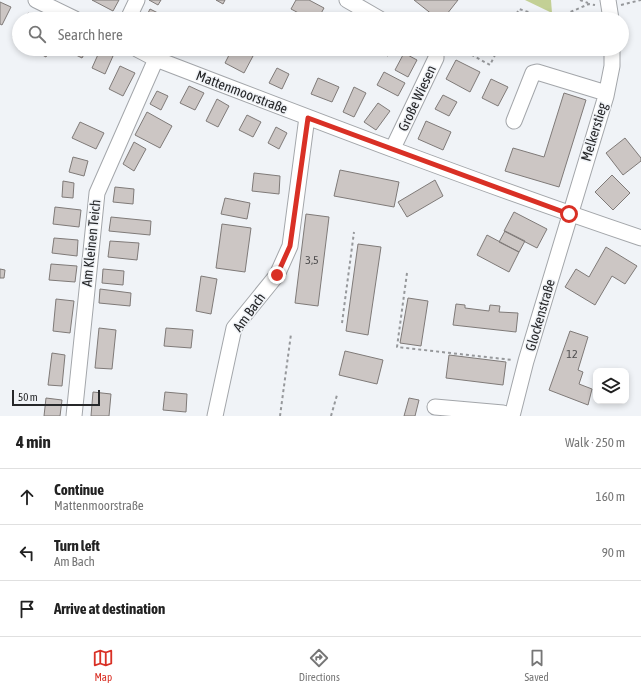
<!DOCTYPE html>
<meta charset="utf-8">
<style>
:root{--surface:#fff;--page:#f6f6f6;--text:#222;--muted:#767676;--line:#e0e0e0;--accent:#d93025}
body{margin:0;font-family:"Asap Condensed",sans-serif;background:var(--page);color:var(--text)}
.controls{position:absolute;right:12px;bottom:12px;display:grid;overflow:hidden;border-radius:8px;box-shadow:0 2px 6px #0003}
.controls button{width:36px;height:36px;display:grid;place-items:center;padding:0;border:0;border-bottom:1px solid var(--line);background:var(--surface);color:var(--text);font:20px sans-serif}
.scale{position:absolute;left:12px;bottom:10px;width:88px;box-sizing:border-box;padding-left:4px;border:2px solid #262729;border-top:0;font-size:11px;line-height:14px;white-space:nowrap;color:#262729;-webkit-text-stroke:3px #f0f3f7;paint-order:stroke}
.stop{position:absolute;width:12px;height:12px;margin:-9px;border:3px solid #d93025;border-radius:50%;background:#fff}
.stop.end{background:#d93025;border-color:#fff;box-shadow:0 1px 4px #0008}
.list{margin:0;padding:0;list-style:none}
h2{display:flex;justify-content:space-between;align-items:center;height:52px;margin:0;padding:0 16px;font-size:17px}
h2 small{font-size:13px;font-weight:400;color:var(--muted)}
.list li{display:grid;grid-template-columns:26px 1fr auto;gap:12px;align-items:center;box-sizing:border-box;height:56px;padding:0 16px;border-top:1px solid var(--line)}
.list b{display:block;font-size:15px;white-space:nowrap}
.list p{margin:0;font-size:13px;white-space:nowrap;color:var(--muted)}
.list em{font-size:13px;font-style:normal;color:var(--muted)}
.icon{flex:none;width:22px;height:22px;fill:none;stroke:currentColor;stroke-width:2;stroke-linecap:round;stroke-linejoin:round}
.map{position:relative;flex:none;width:641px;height:416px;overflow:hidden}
.search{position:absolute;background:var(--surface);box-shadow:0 2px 6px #0003;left:12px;right:12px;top:12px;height:44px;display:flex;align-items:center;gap:10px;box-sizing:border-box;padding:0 14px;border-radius:22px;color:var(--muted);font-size:15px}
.sheet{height:220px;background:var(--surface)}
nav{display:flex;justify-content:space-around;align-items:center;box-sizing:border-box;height:56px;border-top:1px solid var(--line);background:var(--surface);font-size:11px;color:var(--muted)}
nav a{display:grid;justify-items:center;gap:2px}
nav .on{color:var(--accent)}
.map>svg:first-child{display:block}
.green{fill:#c3d095}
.building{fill:#ccc6c4;stroke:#7f7a78}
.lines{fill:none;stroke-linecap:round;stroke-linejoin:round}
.minor-casing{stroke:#a3a6aa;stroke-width:17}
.path{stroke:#96989b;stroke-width:2;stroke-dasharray:3 3;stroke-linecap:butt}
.minor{stroke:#fff;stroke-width:15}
.route{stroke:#d93025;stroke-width:5}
.labels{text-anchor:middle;stroke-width:3;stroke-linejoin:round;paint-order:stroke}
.number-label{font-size:12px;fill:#504f50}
.street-label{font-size:14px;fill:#262729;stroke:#f0f3f7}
</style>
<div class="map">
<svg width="641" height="416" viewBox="0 0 641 416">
<rect width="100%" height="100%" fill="#f0f3f7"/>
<!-- green -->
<path class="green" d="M525,0H551L552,13Z"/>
<!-- building -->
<path class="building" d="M92,0H119L113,11Z
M149,0H161L158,5Z
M216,0H225L223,4Z
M296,0H309L324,8L318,19H310L291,9Z
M414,0H458L443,19H438Z
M0,2L11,7L2,25L0,24Z
M150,9L170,19H145Z
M28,13L39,19H24Z
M19,27V40L13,37Z
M36,49H50L46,57L35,51Z
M69,49H87L82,58L68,51Z
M197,49H209L206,54Z
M232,49H239L253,56L244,73L225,63Z
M382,49H391L388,56L380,53Z
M100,50L113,56L105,74L92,68Z
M404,53L417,60L408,77L395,70Z
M456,60L480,72L470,92L446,79Z
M120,66L135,73L123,96L109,89Z
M277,68L289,74L282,89L269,83Z
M384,72L405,83L398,96L377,85Z
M318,78L339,87L332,102L311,94Z
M491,79L508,87L498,106L482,98Z
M189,86L204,93L195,110L180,103Z
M354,87L366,93L354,117L343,112Z
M157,91L168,96L161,110L150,104Z
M564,93L586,100L559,187L505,171L513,148L544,157Z
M443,95L457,102L449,116L435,109Z
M217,99L229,106L218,127L206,121Z
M378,103L390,111L376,130L364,122Z
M147,112L172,126L160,148L135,135Z
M247,115L261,122L253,137L239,130Z
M426,121L451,132L443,150L418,139Z
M80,122L104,133L96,149L72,138Z
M276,127L287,133L279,149L268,143Z
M625,138L641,158V161L623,175L606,153Z
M134,142L146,149L134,171L123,164Z
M73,157L88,161L84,176L69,172Z
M340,170L399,182L394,207L334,196Z
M254,173L280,176L279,194L252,191Z
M612,175L630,193L613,210L595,192Z
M435,180L443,196L407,217L398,202Z
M63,181L74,183L73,198L62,197Z
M115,187L134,189L133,204L113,202Z
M225,198L250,203L247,219L221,214Z
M55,207L81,210L79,227L53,224Z
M514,212L547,229L537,248L504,231Z
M306,214L329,217L318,306L295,303Z
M111,217L151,221L150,235L109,231Z
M222,224L251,228L245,272L216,268Z
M505,231L525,241L519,252L499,242Z
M487,235L519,252L509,272L477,255Z
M54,238L78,240L77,256L52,253Z
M110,241L139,243L137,260L108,257Z
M358,244L381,247L368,335L346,331Z
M606,247L637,266L625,284L612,276L595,305L565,287L576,269L589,277Z
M51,264L77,266L75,282L49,280Z
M0,269L5,270L4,278H0Z
M103,269L124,271L123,285L102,283Z
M201,276L217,279L211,314L196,311Z
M100,289L131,293L130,306L99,303Z
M408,298L428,301L421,346L400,343Z
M56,299L74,301L70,333L53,331Z
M456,304L465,305V308L489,311L490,305L500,306L499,312L518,313L516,332L453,325Z
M99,328L116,330L112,369L95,368Z
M166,328L193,330L191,348L164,346Z
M570,331L588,337L578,370L583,372L579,384L592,389L588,405L549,390Z
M345,351L383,360L377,384L339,375Z
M52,353L65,355L62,386L48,385Z
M449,355L506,362L503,385L446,378Z
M93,392L111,394L109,416H91Z
M165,392L187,394L186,412L163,410Z
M46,398L62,400L60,416H44Z
M409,398L419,400L415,416H404Z"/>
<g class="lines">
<defs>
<path id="minor" d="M36,0L75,19
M347,0L380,19
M608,0L611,19
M128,19L137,0
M137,49L156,59C317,121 478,183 641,238
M514,121L533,73L537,72L606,93
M393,148L436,58V53L432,49
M435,407L503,413
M74,416L97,193L156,59
M215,416L234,328L277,275L290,246L307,117
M512,416L526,361L606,96L612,66V49"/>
</defs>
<!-- minor casing -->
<use href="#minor" class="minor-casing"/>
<!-- path -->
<path class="path" d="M580,0L588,3
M621,5L641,0
M514,19L519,9L550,19
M554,19L589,4L595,5
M461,49L490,65L498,49
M407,273L397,347L513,360
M342,323L354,232
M280,416L291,334
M331,416L337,395"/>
<!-- minor -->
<use href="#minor" class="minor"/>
</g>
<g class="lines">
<!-- route -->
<path class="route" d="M277,275L290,246L308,118L569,214"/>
</g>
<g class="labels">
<!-- number labels -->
<g class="number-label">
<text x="312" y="264">3,5</text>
<text x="572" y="358">12</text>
</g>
<!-- street labels -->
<g class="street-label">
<text transform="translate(242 92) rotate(21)" y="5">Mattenmoorstraße</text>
<text transform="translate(417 98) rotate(-65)" y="5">Große Wiesen</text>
<text transform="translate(594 132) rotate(-73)" y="5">Melkerstieg</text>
<text transform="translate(91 243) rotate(-84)" y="5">Am Kleinen Teich</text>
<text transform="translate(249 312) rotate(-54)" y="5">Am Bach</text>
<text transform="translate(540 315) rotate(-74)" y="5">Glockenstraße</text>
</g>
</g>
</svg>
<div class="controls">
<button><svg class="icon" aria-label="layers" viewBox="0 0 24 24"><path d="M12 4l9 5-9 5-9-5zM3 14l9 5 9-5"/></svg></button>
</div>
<div class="scale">50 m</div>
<div class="stop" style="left:569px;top:214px"></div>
<div class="stop end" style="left:277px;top:275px"></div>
<div class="search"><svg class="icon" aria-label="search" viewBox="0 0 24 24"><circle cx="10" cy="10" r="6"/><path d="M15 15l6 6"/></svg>Search here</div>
</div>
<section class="sheet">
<h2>4 min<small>Walk · 250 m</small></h2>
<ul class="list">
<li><svg class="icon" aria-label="ahead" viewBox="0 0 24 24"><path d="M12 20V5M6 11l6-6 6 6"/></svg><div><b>Continue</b><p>Mattenmoorstraße</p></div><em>160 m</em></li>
<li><svg class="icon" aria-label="left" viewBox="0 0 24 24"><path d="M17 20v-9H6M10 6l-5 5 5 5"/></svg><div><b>Turn left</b><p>Am Bach</p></div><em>90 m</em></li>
<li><svg class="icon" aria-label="arrive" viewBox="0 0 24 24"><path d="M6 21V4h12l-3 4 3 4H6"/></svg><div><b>Arrive at destination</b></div></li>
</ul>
</section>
<nav>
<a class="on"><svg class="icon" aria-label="map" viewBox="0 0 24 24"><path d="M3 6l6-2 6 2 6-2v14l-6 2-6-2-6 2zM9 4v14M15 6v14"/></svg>Map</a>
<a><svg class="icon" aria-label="directions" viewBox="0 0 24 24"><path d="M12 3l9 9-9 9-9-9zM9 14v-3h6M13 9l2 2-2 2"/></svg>Directions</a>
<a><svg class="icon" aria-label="saved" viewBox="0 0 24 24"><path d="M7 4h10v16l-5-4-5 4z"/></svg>Saved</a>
</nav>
